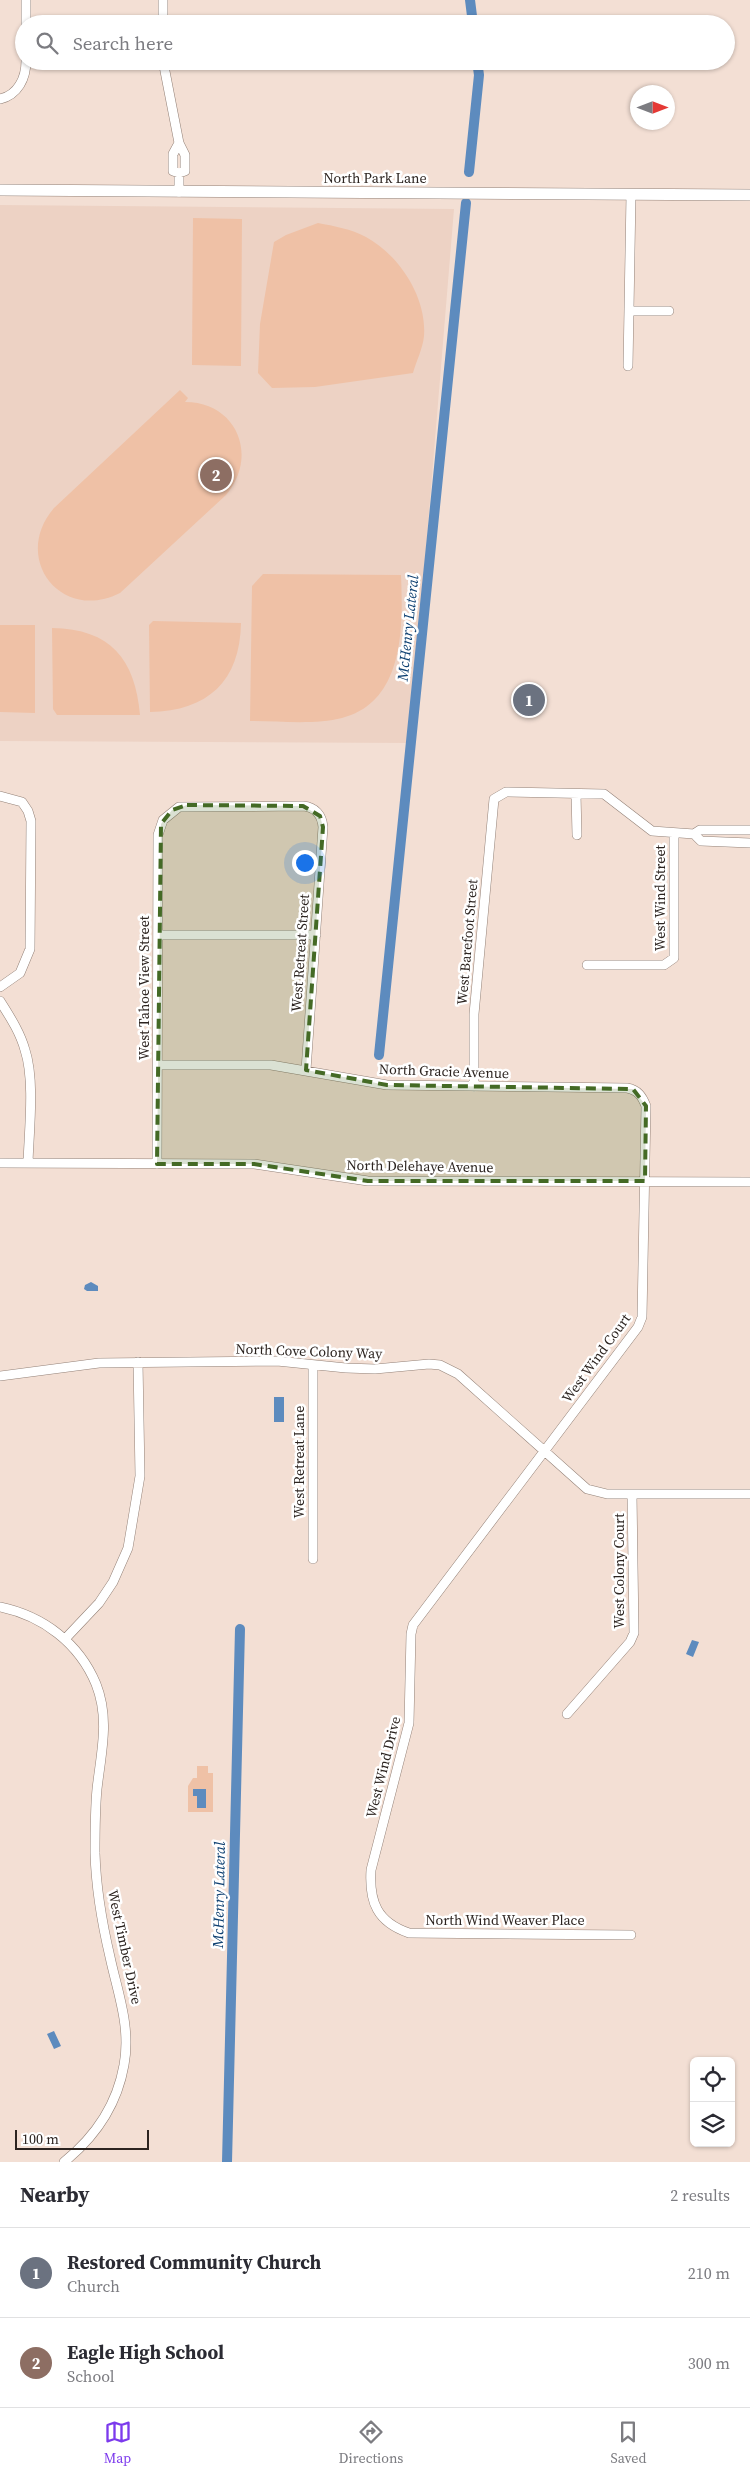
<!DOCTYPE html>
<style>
:root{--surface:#fff;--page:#f2f2f3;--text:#2b2b33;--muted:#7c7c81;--line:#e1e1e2;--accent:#7c3aed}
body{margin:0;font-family:"Source Serif 4",serif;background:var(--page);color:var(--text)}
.controls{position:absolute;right:15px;bottom:15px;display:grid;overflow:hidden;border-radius:8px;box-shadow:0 1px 4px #0004}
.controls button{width:45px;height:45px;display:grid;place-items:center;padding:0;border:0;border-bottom:1px solid var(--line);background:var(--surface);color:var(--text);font:25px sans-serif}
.compass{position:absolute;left:630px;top:85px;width:45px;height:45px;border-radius:50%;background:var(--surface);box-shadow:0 1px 4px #0004;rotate:90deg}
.scale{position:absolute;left:15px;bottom:12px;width:134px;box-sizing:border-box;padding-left:5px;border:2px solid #2c2420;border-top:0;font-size:14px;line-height:18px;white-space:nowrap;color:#2c2420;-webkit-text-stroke:4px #fff;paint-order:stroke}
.you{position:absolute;left:304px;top:862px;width:18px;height:18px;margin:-12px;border:4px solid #fff;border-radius:50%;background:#1a73e8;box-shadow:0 0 0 8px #1a73e833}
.badge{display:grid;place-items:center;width:32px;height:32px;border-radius:50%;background:var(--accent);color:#fff;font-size:16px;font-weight:700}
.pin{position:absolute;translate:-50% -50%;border:2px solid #fff;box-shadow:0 1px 5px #0006}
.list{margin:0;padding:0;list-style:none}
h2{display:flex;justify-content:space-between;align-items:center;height:65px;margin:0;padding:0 20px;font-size:21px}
h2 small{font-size:16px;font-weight:400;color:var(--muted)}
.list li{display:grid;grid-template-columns:32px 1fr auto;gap:15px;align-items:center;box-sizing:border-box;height:90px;padding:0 20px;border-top:1px solid var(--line)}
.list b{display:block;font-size:19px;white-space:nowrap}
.list p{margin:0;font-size:16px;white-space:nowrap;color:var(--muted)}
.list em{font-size:16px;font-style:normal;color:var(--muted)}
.icon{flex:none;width:28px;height:28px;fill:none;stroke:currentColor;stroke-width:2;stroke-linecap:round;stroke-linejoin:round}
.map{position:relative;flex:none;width:750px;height:2162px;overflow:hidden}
.search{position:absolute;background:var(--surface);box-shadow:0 1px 4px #0004;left:15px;right:15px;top:15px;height:55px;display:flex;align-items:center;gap:12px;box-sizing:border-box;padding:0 18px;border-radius:28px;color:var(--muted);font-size:19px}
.sheet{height:245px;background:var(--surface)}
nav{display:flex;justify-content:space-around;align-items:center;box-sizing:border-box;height:70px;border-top:1px solid var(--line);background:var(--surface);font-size:14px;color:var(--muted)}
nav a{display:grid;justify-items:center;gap:2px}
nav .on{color:var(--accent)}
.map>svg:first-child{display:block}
.built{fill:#edd2c4}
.green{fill:#efc1a6}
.water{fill:#5d8bbe}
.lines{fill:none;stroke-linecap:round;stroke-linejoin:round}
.canal{stroke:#5d8bbe;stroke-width:10}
.minor-casing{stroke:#938177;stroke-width:10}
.tertiary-casing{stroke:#938177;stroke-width:12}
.minor{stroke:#fff;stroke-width:9}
.tertiary{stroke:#fff;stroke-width:11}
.marked{fill:#446a25;fill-opacity:0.2;stroke:#446a25;stroke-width:4;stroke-dasharray:10 6;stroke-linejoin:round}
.labels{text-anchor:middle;stroke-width:5;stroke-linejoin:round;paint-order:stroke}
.street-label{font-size:14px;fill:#2c2420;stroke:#fff}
.water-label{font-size:15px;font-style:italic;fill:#0f4172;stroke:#fff}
</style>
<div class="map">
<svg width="750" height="2162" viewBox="0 0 750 2162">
<rect width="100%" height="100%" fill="#f3dfd4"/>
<!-- built -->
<path class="built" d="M0,205L454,209L410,743L0,741Z"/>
<!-- green -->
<path class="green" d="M193,218L242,219L241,366L192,365Z
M318,223C334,226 351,229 366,237C399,255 427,297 424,336C423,348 416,362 413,373L315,387L272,388L258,373L260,324L274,242L286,235Z
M180,390L188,398L185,402C237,402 259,456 226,495L120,593C61,623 11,558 54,508Z
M263,574L401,575C403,625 405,702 342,718C316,725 278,721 250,721L252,586Z
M153,621L241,623C240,681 208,711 150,712L149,625Z
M0,625H35V713L0,712Z
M52,628C111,629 135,659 140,715H57L53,709Z
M197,1766H208V1773H213V1812H188V1786L193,1778H197Z"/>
<!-- water -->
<path class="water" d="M91,1282L98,1286V1291H87L84,1289L85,1285Z
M274,1397H284V1422H274Z
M692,1640L699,1642L693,1657L686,1654Z
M193,1789H206V1808H197V1796H193Z
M54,2031L61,2046L54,2049L47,2034Z"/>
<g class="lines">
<!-- canal -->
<path class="canal" d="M470,0L473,24
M469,172L479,75L477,61
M379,1055L466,203
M227,2162L240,1629"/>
<defs>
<path id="minor" d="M26,0V24
M163,0V24
M163,61L179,143
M0,99C18,95 26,78 26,61
M179,143L185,155V171L179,173L173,171V154Z
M179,192V173
M629,311H669
M628,366L631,195
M576,794L577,835
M0,796L22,802L28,811L31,821L30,949L20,973L0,987
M750,830H700L694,834L701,841L750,843
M158,935H316
M587,965H664L674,958V833
M0,1001C10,1017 20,1032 25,1050C35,1080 29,1131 28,1163
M158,1065H271L387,1085L627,1088C638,1090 642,1096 646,1106L642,1317L638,1327L413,1625L411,1634L409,1723L371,1870C369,1902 377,1922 409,1933L631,1935
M474,1087V1014L494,799L506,792L604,794L652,831L694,834
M0,1163L254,1164L368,1181L750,1182
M157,1164L158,835L163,820L179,807L303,806C315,807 322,815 323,827L306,1070
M0,1376L99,1363L277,1361L346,1368L375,1369L429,1364L440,1365L458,1374L587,1489L607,1494H750
M313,1559V1365
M0,1607C43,1616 79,1643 96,1684C110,1719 101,1753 97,1789C95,1810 95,1831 95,1853C96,1888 102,1923 110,1957C118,1994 131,2027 124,2065C117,2105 95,2137 64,2162
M65,1639L99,1603L113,1582L128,1548L140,1476L138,1362
M567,1714L630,1642L634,1633L632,1494"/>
<path id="tertiary" d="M0,190L750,195"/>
</defs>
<!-- minor casing -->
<use href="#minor" class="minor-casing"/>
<!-- tertiary casing -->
<use href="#tertiary" class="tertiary-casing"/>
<!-- minor -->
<use href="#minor" class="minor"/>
<!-- tertiary -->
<use href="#tertiary" class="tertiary"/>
</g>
<!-- marked area -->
<path class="marked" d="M187,805L303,806L320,816L323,827L306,1070L387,1085L633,1089L646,1106L645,1181H368L254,1164H157L161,824L172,810Z"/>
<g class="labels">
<!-- street labels -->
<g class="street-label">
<text x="375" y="183">North Park Lane</text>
<text transform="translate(660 898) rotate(-90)" y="5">West Wind Street</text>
<text transform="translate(467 942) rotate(-85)" y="5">West Barefoot Street</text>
<text transform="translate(300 953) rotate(-86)" y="5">West Retreat Street</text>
<text transform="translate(144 988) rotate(-90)" y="5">West Tahoe View Street</text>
<text transform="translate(444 1071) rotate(2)" y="5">North Gracie Avenue</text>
<text transform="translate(420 1166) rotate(1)" y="5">North Delehaye Avenue</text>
<text transform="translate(309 1351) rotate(2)" y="5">North Cove Colony Way</text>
<text transform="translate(596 1358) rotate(-54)" y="5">West Wind Court</text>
<text transform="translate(299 1462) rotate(-90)" y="5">West Retreat Lane</text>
<text transform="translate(619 1571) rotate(-90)" y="5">West Colony Court</text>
<text transform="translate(383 1767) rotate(-76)" y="5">West Wind Drive</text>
<text x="505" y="1925">North Wind Weaver Place</text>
<text transform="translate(125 1947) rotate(78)" y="5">West Timber Drive</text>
</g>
<!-- water labels -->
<g class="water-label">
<text transform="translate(408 628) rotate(-84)" y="5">McHenry Lateral</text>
<text transform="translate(219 1895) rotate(-89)" y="5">McHenry Lateral</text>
</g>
</g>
</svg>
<div class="controls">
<button><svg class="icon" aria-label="locate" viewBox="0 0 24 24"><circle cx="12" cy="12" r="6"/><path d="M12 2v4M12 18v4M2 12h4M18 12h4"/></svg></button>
<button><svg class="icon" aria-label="layers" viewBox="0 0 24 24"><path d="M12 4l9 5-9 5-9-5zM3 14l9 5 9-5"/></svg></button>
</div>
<svg class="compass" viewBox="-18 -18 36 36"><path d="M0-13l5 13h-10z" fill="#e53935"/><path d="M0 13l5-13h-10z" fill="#7c7c81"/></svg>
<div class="scale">100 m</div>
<div class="you"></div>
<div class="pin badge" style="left:529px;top:700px;background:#6b7280">1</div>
<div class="pin badge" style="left:216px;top:475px;background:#8d6e63">2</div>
<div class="search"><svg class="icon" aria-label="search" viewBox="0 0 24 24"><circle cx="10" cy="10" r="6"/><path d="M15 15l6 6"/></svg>Search here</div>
</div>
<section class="sheet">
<h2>Nearby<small>2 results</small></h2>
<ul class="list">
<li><span class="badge" style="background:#6b7280">1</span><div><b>Restored Community Church</b><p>Church</p></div><em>210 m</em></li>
<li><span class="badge" style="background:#8d6e63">2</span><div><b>Eagle High School</b><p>School</p></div><em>300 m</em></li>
</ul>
</section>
<nav>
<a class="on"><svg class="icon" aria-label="map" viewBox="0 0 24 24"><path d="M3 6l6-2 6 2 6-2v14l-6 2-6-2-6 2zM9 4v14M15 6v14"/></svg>Map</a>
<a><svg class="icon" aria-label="directions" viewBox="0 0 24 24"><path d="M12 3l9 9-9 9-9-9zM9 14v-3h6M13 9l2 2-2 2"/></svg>Directions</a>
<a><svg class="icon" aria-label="saved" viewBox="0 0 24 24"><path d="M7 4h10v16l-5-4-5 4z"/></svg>Saved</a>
</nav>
